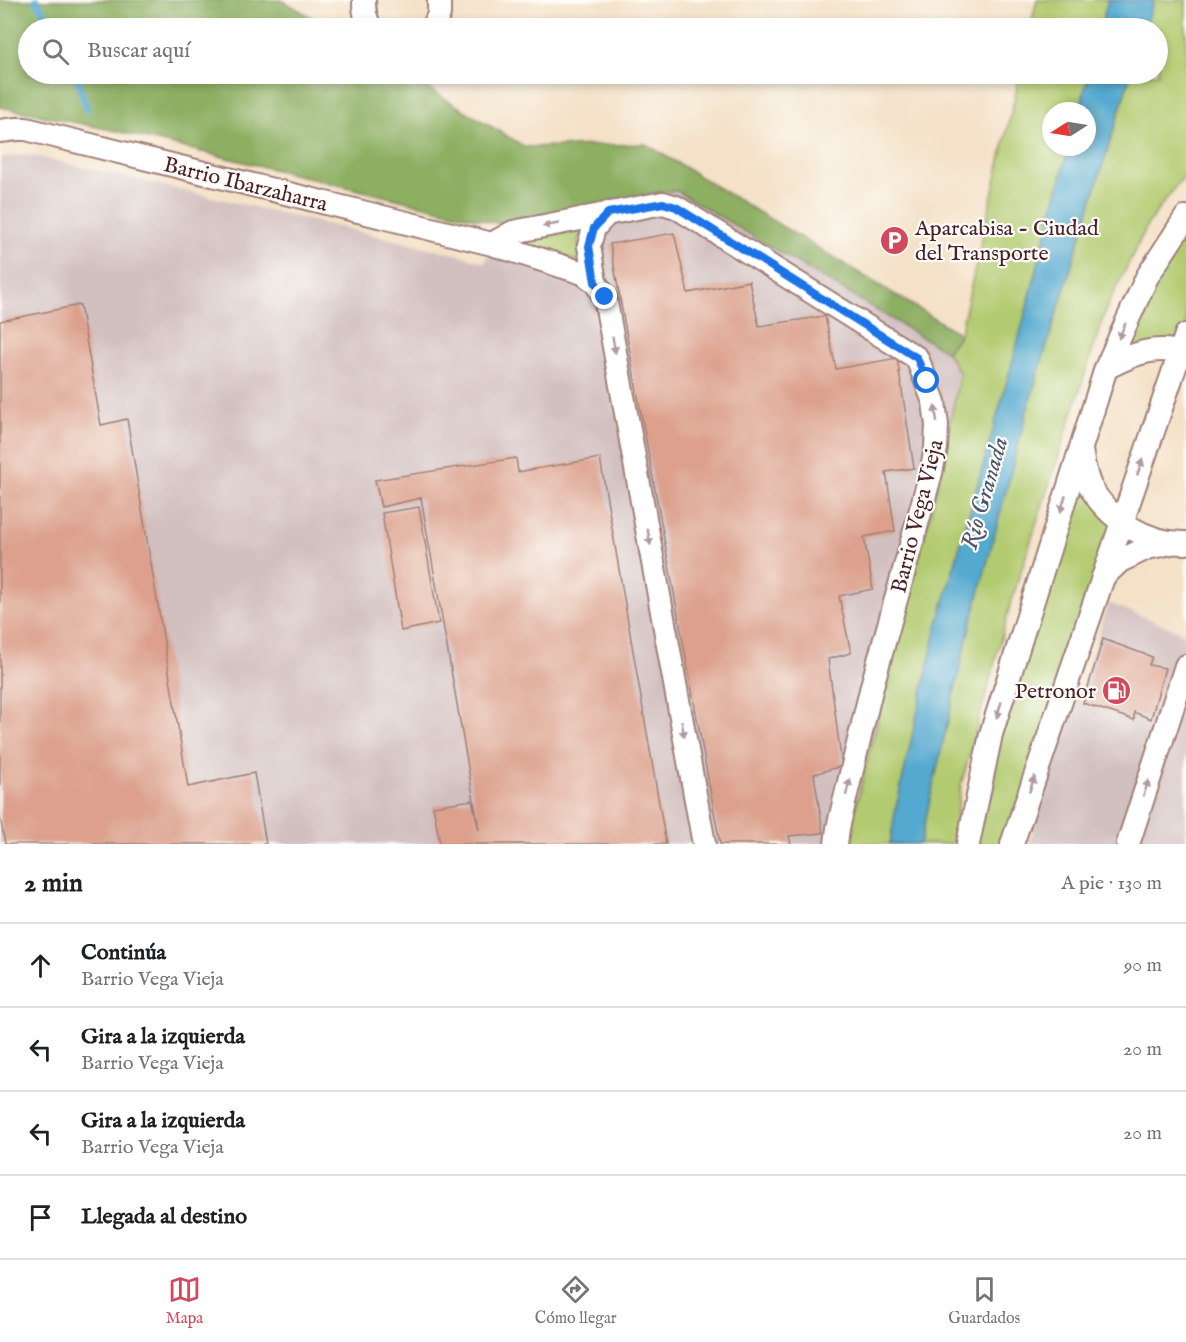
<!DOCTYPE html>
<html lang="es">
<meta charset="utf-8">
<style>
:root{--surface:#fff;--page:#f6f6f6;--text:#202124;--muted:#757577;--line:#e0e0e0;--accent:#d1495b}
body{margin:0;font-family:"IM FELL English",serif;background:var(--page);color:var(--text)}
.compass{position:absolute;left:1042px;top:102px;width:54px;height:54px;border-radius:50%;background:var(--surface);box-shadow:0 3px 9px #0003;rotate:258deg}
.stop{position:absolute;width:18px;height:18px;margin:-14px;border:4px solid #1a73e8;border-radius:50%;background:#fff}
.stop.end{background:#1a73e8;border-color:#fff;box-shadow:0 2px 6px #0008}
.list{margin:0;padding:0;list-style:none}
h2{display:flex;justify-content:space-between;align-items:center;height:78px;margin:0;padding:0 24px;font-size:26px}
h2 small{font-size:20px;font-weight:400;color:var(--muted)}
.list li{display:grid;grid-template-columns:39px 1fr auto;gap:18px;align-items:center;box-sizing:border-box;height:84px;padding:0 24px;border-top:2px solid var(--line)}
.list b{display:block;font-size:22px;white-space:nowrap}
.list p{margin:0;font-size:20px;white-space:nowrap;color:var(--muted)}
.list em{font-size:20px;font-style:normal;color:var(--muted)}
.icon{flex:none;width:33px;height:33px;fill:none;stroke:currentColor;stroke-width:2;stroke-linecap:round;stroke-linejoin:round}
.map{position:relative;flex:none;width:1186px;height:844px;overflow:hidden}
.search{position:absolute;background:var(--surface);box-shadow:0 3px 9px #0003;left:18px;right:18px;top:18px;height:66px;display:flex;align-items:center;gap:15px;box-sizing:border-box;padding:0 21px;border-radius:33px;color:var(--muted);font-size:22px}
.sheet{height:414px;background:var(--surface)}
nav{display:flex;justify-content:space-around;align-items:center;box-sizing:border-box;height:84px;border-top:2px solid var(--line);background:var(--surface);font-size:16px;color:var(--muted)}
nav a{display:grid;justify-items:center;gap:3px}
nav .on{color:var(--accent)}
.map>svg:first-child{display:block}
.industrial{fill:#d2bfbf}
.green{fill:#b2cb70;stroke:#7e754e;stroke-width:1.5;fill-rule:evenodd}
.forest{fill:#8daf62;stroke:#6c6746;stroke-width:1.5}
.water{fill:#53a9cf;stroke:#4e647d;stroke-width:1.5}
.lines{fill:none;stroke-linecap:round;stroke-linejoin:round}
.stream{stroke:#53a9cf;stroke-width:7}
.building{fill:#dca08c}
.minor-casing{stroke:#9f8079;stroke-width:26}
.minor{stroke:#fff;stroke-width:22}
.oneway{fill:#ae9aa0}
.route{stroke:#1a73e8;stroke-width:8}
.labels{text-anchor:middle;stroke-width:4.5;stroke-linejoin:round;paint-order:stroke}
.street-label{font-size:22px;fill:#4a1f2b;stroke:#fdfcf7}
.poi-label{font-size:22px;fill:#4a1f2b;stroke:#fdfcf7;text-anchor:start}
.water-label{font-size:24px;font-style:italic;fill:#4e566d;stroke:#fdfcf7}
</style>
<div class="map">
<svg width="1186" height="844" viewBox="0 0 1186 844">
<rect width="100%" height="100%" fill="#fdfcf7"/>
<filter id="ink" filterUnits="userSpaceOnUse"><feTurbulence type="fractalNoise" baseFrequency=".0167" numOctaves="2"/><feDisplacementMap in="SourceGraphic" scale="12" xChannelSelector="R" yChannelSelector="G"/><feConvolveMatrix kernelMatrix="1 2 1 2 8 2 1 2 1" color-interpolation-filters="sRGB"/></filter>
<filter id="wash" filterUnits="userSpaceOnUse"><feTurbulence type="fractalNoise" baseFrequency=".008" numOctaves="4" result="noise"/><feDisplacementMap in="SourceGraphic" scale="24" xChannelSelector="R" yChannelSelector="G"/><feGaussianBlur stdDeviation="1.35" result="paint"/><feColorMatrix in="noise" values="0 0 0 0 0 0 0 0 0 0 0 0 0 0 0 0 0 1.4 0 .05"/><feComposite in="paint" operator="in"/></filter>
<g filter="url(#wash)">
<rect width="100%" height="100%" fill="#f4e1c7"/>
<!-- industrial -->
<path class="industrial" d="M26,154L459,255L485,263L499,224L659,192L677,191L947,352L960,374L934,499L866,765L847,844H0V158Z
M1109,603L1186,634V844H1029Z"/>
<!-- green -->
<path class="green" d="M1037,0H1186V173L1149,222L1106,309L1011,602L961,785L952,844H847L866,765L934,499L960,374L947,352L960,334L1020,74H1158V28H1030ZM1051,111H1087V147H1051Z
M1186,217V335L1124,358L1147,277Z
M579,229L578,261L520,241Z
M1081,448L1121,522L1012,844H968Z"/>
<!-- forest -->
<path class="forest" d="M0,0H282L330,28H28V74H404L525,147L646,144L960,334L947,352L677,191L659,192L499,224L116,131L0,107Z"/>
<!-- water -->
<path class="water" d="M1108,0H1154L1145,28H1100Z
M1089,74H1131L1030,400L963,654L920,844H890L895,812L936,630L1013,360L1069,147H1087V111H1079Z"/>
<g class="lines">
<!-- stream -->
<path class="stream" d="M36,0L54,28
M76,74L87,110"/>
</g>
<g id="blocks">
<!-- building -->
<path class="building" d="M674,233L688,293L749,281L759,326L825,316L836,369L897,358L914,468L886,472L895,531L864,537L873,589L839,596L851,653L828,659L842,766L814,774L823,833L789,836L791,844H720L610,244Z
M80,305L101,425L127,419L188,787L254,773L266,844H5L0,817V321Z
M516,458L518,472L600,458L666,844H440L433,806L472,800L479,830L421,498L381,507L375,480Z
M419,507L439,623L401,631L382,513Z
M1103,639L1152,657L1149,665L1165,668L1151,719L1134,712V720L1083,703Z"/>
</g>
</g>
<g filter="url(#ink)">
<use href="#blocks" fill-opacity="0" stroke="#9f8079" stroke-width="1.5"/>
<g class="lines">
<defs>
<path id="minor" d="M364,0C364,11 365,19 371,28
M433,28L439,14V0
M0,131L17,129H26L492,244L583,273L595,282
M608,213L594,228L589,246L595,282L605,297L704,844
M492,244L513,232L663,203L676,207L917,358L934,402L937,425L936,448L931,473L872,686L838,828L836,844
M1106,368C1133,354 1155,344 1186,354
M1081,450C1083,462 1085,475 1090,486C1108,520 1148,544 1186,543
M1103,577L1120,561L1147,548L1171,543
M968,844L991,734L1106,368L1147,277L1186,217
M1012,844L1186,335
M1128,844L1186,666"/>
</defs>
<!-- minor casing -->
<use href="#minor" class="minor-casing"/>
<!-- minor -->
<use href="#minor" class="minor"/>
</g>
<!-- one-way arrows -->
<defs><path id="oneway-solid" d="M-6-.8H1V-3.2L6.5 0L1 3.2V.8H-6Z" transform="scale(1.5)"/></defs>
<g class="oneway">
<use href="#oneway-solid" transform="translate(551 225) rotate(169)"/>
<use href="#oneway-solid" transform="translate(1122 331) rotate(114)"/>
<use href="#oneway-solid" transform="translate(614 345) rotate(80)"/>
<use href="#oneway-solid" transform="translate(936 414) rotate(-97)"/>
<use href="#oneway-solid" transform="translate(1140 467) rotate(-71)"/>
<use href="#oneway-solid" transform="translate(1063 504) rotate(107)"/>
<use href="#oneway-solid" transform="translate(649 537) rotate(80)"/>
<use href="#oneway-solid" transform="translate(999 710) rotate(107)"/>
<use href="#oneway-solid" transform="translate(683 729) rotate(80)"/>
<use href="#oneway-solid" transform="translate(1032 784) rotate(-71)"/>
<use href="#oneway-solid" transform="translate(848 787) rotate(-77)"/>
<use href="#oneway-solid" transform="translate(1146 788) rotate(-72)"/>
</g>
</g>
<g class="lines" filter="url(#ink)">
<!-- route -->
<path class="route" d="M605,297L595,282L589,246L594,228L608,213L663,203L676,207L917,358L927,381"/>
</g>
<!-- icons -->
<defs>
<symbol id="parking-disc" viewBox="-11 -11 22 22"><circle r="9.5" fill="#d1495b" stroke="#fdfcf7"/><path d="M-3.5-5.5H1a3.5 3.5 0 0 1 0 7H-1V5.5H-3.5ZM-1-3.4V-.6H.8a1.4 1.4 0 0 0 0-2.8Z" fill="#fff"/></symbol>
<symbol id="fuel-disc" viewBox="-11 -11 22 22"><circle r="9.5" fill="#d1495b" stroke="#fdfcf7"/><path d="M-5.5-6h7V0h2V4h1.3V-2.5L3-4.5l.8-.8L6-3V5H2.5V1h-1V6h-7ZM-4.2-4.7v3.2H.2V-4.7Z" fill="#fff"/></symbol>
</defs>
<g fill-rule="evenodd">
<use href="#parking-disc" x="878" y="224" width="33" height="33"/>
<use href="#fuel-disc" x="1100" y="674" width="33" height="33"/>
</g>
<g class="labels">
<!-- street labels -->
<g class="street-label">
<text transform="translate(246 183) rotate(14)" y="8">Barrio Ibarzaharra</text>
<text transform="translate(916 516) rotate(-76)" y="8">Barrio Vega Vieja</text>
</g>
<!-- poi labels -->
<g class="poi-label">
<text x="915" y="235">Aparcabisa - Ciudad<tspan x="915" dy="25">del Transporte</tspan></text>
<text x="1096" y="698" text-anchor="end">Petronor</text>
</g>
<!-- water labels -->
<g class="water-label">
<text transform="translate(984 493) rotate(-74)" y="8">Río Granada</text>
</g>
</g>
</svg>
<svg class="compass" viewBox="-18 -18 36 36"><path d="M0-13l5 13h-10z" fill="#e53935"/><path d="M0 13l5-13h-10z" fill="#757577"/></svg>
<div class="stop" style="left:927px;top:381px"></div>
<div class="stop end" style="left:605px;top:297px"></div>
<div class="search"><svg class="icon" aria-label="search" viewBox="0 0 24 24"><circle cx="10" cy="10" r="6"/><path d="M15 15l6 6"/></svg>Buscar aquí</div>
</div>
<section class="sheet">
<h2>2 min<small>A pie · 130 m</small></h2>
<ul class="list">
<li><svg class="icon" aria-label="ahead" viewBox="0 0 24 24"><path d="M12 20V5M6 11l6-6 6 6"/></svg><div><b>Continúa</b><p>Barrio Vega Vieja</p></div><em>90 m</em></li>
<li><svg class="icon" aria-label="left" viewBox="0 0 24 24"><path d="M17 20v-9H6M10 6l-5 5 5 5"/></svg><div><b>Gira a la izquierda</b><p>Barrio Vega Vieja</p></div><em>20 m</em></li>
<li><svg class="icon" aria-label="left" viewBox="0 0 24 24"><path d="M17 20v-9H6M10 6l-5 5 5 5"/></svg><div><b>Gira a la izquierda</b><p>Barrio Vega Vieja</p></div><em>20 m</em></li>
<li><svg class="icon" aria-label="arrive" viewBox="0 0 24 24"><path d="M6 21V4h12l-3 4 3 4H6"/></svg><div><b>Llegada al destino</b></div></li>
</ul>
</section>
<nav>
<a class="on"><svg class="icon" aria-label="map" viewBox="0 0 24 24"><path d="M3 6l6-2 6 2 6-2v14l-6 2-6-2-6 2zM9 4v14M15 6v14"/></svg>Mapa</a>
<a><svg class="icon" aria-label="directions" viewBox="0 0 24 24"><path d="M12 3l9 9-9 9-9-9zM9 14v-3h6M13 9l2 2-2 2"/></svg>Cómo llegar</a>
<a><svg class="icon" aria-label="saved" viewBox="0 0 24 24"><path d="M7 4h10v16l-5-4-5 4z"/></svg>Guardados</a>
</nav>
